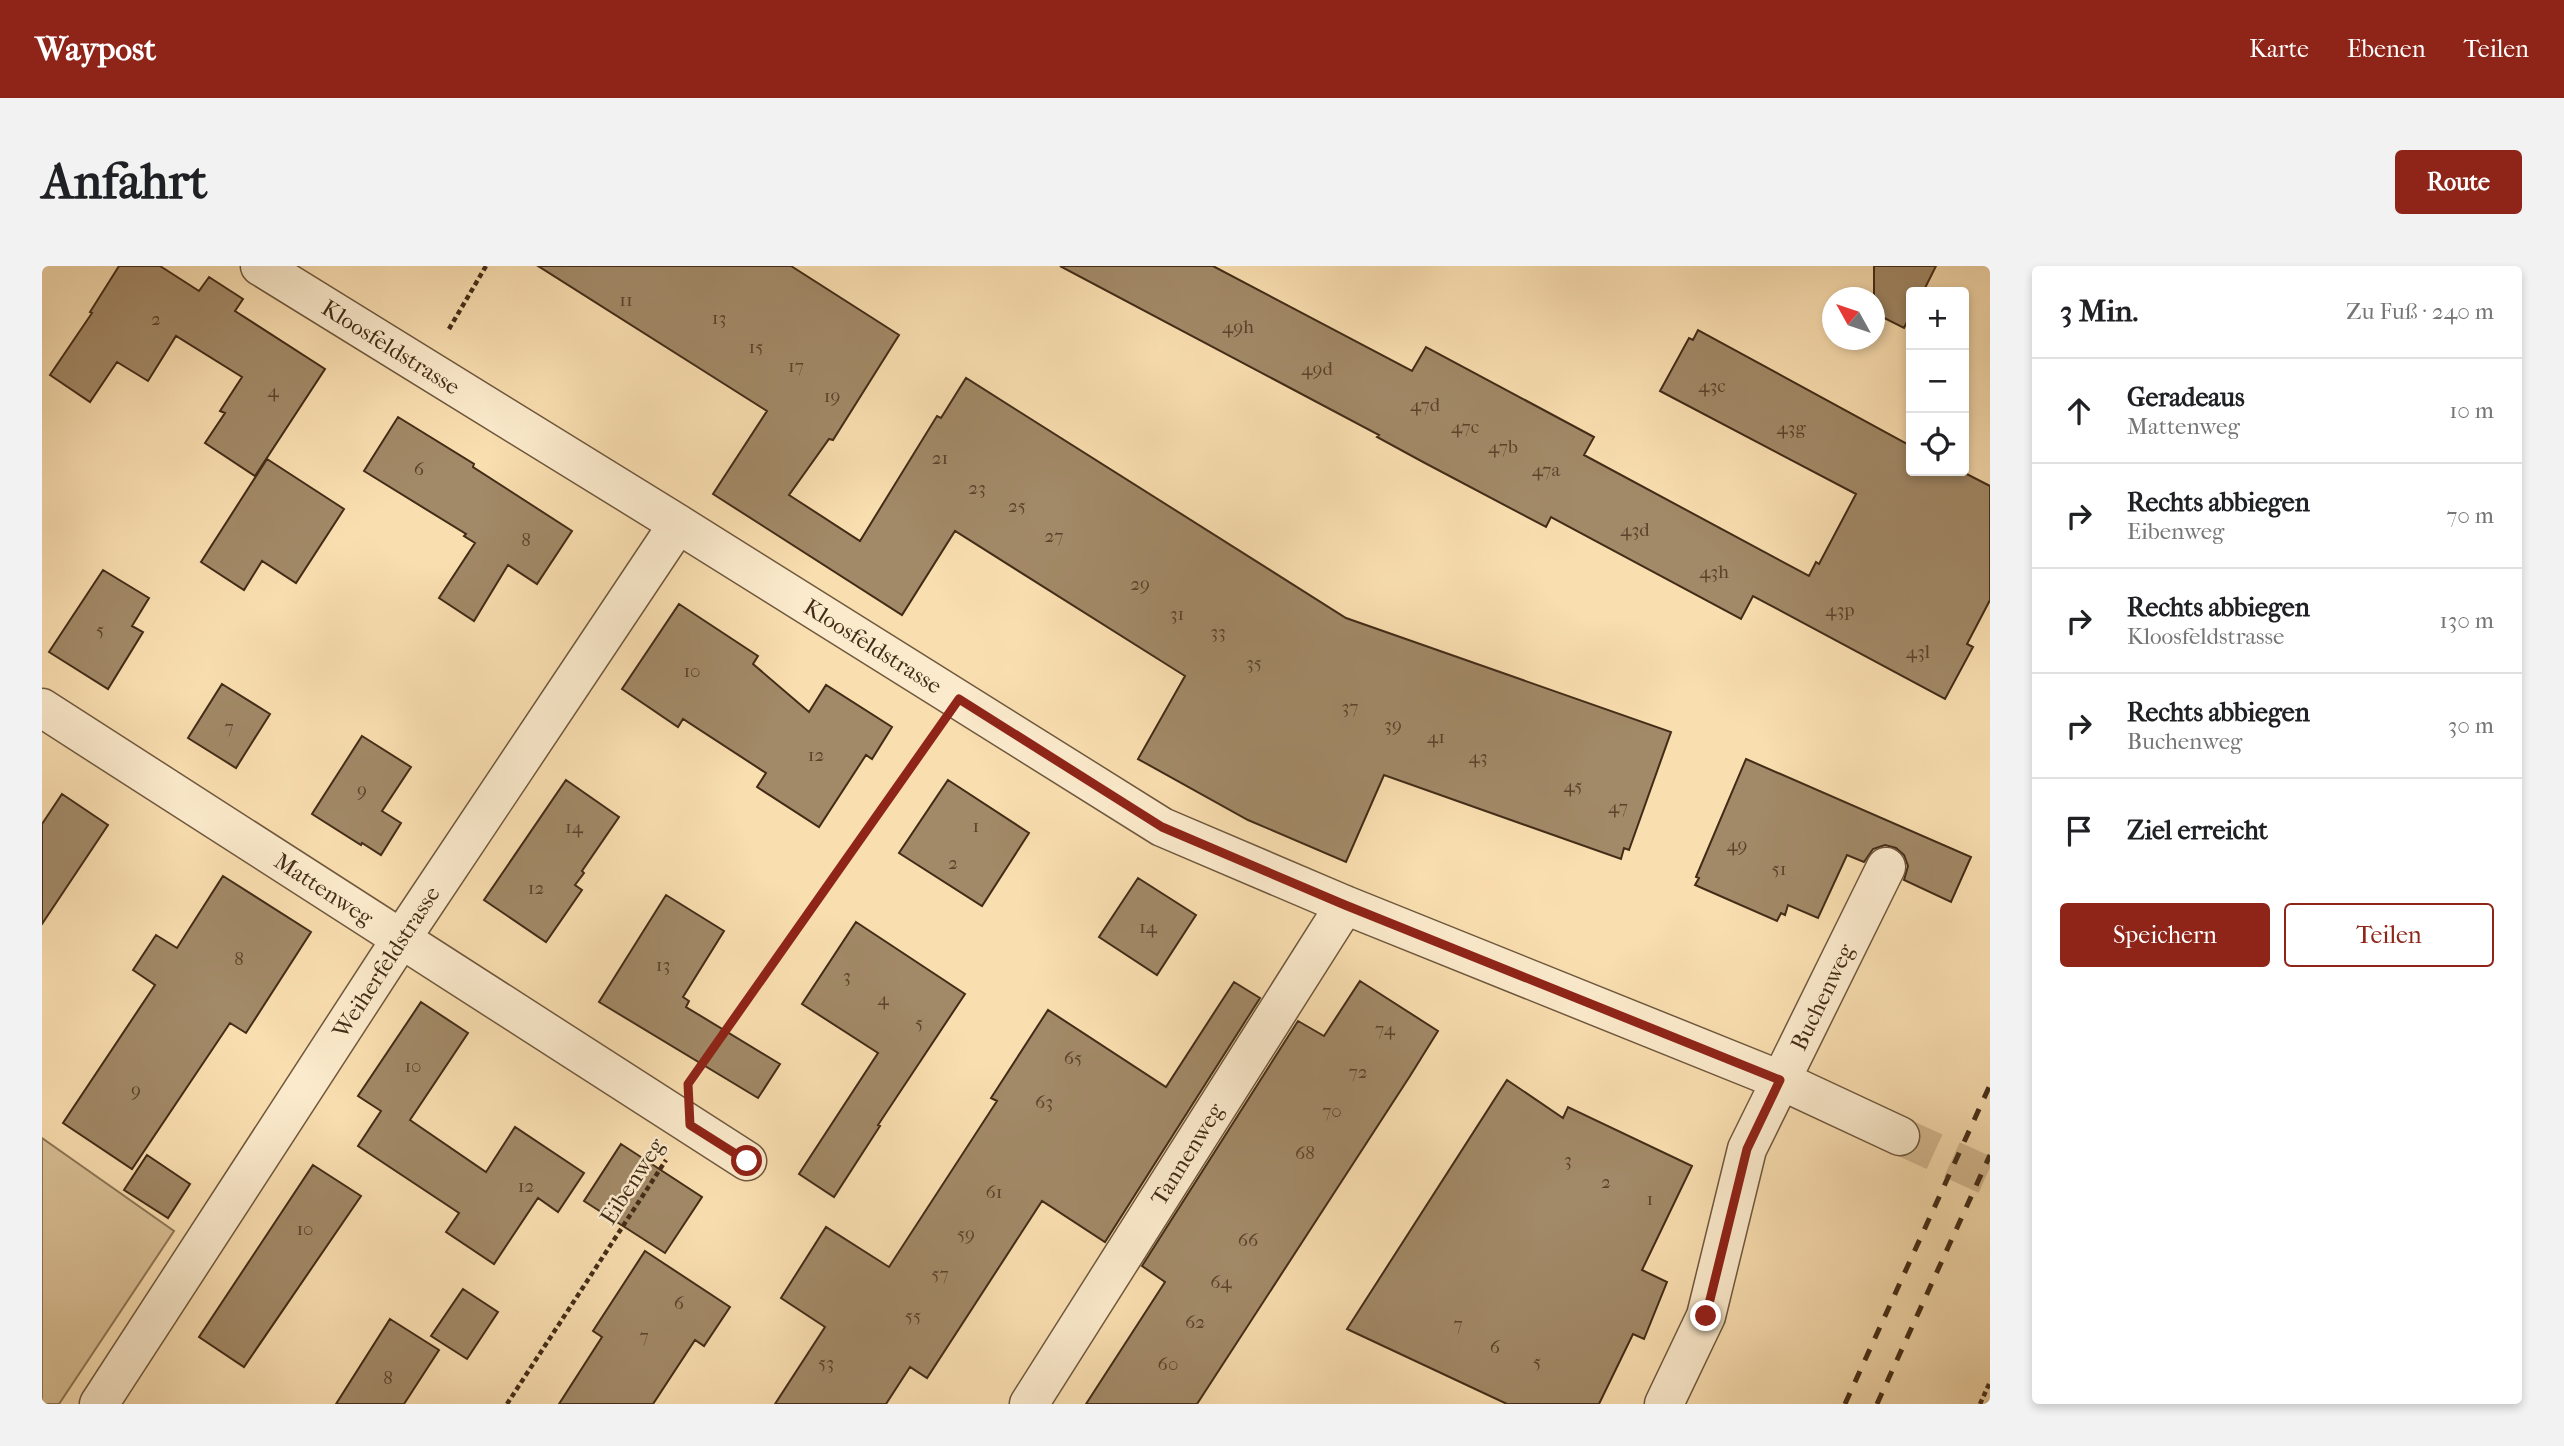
<!DOCTYPE html>
<html lang="de">
<meta charset="utf-8">
<style>
:root{--surface:#fff;--page:#f2f2f2;--text:#202124;--muted:#757577;--line:#e0e0e0;--accent:#8f2418}
body{margin:0;font-family:"IM FELL French Canon",serif;background:var(--page);color:var(--text)}
.controls{position:absolute;right:21px;top:21px;display:grid;overflow:hidden;border-radius:7px;box-shadow:0 4px 10px #0003}
.controls button{width:63px;height:63px;display:grid;place-items:center;padding:0;border:0;border-bottom:2px solid var(--line);background:var(--surface);color:var(--text);font:35px sans-serif}
.compass{position:absolute;left:1780px;top:21px;width:63px;height:63px;border-radius:50%;background:var(--surface);box-shadow:0 4px 10px #0003;rotate:310deg}
.stop{position:absolute;width:21px;height:21px;margin:-16px;border:5px solid #8f2418;border-radius:50%;background:#fff}
.stop.end{background:#8f2418;border-color:#fff;box-shadow:0 2px 7px #0008}
.list{margin:0;padding:0;list-style:none}
h2{display:flex;justify-content:space-between;align-items:center;height:91px;margin:0;padding:0 28px;font-size:30px}
h2 small{font-size:23px;font-weight:400;color:var(--muted)}
.list li{display:grid;grid-template-columns:46px 1fr auto;gap:21px;align-items:center;box-sizing:border-box;height:105px;padding:0 28px;border-top:2px solid var(--line)}
.list b{display:block;font-size:26px;white-space:nowrap}
.list p{margin:0;font-size:23px;white-space:nowrap;color:var(--muted)}
.list em{font-size:23px;font-style:normal;color:var(--muted)}
.actions{display:flex;gap:14px;padding:21px 28px}
.actions a{flex:1;padding:16px 0;border:2px solid var(--accent);border-radius:7px;text-align:center;font-size:24px;color:var(--accent)}
.actions .main{background:var(--accent);color:#fff}
.icon{flex:none;width:38px;height:38px;fill:none;stroke:currentColor;stroke-width:2;stroke-linecap:round;stroke-linejoin:round}
.map{position:relative;flex:none;width:1948px;height:1138px;overflow:hidden;border-radius:7px}
header{display:flex;align-items:center;gap:42px;box-sizing:border-box;height:98px;padding:0 35px;background:var(--accent);color:#fff}
header strong{font-size:33px}
nav{display:flex;gap:38px;margin-inline-start:auto;font-size:24px}
.intro{display:flex;align-items:center;justify-content:space-between;box-sizing:border-box;height:168px;padding:0 42px}
h1{margin:0;font-size:49px}
.button{padding:18px 32px;border-radius:7px;background:var(--accent);color:#fff;font-size:24px;font-weight:700}
main{display:flex;gap:42px;padding:0 42px}
aside{flex:1;background:var(--surface);border-radius:7px;box-shadow:0 4px 10px #0003}
.map>svg:first-child{display:block}
.green{fill:#dac096;stroke:#8e7656;stroke-width:2}
.building{fill:#a28967;stroke:#432c17;stroke-width:2}
.lines{fill:none;stroke-linecap:round;stroke-linejoin:round}
.minor-tunnel{stroke:#d5ba91;stroke-width:38;stroke-dasharray:38 19;stroke-linecap:butt}
.minor-casing{stroke:#70583d;stroke-width:41}
.path{stroke:#432c17;stroke-width:4.5;stroke-dasharray:5 3.5;stroke-linecap:butt}
.minor{stroke:#fbeacc;stroke-width:38}
.rail{stroke:#432c17;stroke-width:5;stroke-dasharray:12 12;stroke-linecap:butt}
.route{stroke:#8f2418;stroke-width:9}
.labels{text-anchor:middle;stroke-width:5;stroke-linejoin:round;paint-order:stroke}
.number-label{font-size:19px;fill:#5b432b}
.street-label{font-size:23px;fill:#432c17;stroke:#fbeacc}
</style>
<header>
<strong>Waypost</strong>
<nav><a>Karte</a><a>Ebenen</a><a>Teilen</a></nav>
</header>
<div class="intro"><h1>Anfahrt</h1><a class="button">Route</a></div>
<main>
<div class="map">
<svg width="1948" height="1138" viewBox="0 0 1948 1138">
<rect width="100%" height="100%" fill="#f9deb0"/>
<filter id="stains"><feTurbulence type="fractalNoise" baseFrequency=".00286" numOctaves="4"/><feColorMatrix values="0 0 0 0 .2 0 0 0 0 .09 0 0 0 0 .02 0 0 0 .5 -.17"/></filter>
<radialGradient id="worn" r=".72"><stop offset=".6" stop-color="#630" stop-opacity="0"/><stop offset="1" stop-color="#630" stop-opacity=".3"/></radialGradient>
<!-- green -->
<path class="green" d="M0,872L132,965L17,1138H0Z"/>
<!-- building -->
<path class="building" d="M77,0H118L157,25L167,11L201,33L193,45L283,103L213,210L163,177L183,147L178,145L200,111L134,70L106,115L75,96L48,136L8,109L50,47L48,46Z
M496,0H749L857,69L791,174L787,173L747,229L818,275L895,150L899,152L924,112L1304,352L1629,466L1587,584L1582,582L1579,593L1342,509L1304,596L1206,554L1096,493L1143,410L913,265L860,349L671,228L725,145Z
M1018,0H1171L1370,105L1384,81L1552,171L1542,189L1767,310L1774,296L1777,298L1814,228L1618,125L1647,72L1651,74L1656,64L1869,180V205H1919L1948,220V334L1925,378L1931,381L1903,433L1711,330L1699,353L1509,251L1504,261L1381,196L1335,171L1337,169Z
M1832,0H1894L1881,26H1869V48L1862,62L1832,47Z
M356,151L432,198L431,201L530,265L495,318L466,299L432,355L397,332L433,277L422,270L424,268L322,205Z
M225,193L302,243L254,317L220,295L202,324L159,296Z
M61,304L107,332L90,360L101,366L66,423L7,386Z
M637,338L716,390L711,398L767,446L784,419L850,461L830,493L824,489L777,561L715,521L724,507L641,453L636,461L580,423Z
M180,418L228,448L194,502L146,472Z
M320,470L369,501L340,545L359,557L339,589L320,577L319,579L270,548Z
M1704,493L1929,591L1909,636L1862,614L1866,600L1862,589L1854,582L1843,579L1831,583L1822,596L1805,589L1776,652L1746,639L1743,649L1739,647L1735,655L1653,619L1657,612L1654,611Z
M524,514L577,551L540,605L542,607L533,619L540,624L504,676L442,634Z
M906,514L987,567L940,640L857,587Z
M20,528L66,559L0,658V558Z
M181,610L269,666L204,767L188,757L90,903L21,857L113,719L91,704L114,669L135,682Z
M1096,612L1154,649L1115,709L1057,671Z
M624,629L682,665L641,731L647,735L644,741L738,798L716,832L557,736Z
M814,656L923,728L836,859L838,860L792,931L757,908L836,787L760,738Z
M1318,715L1396,765L1368,810L1155,1138H1044L1123,1016L1100,1000L1256,755L1282,770Z
M1192,716L1218,732L1063,976L1000,935L885,1112L868,1101L844,1138H733L783,1061L739,1032L784,961L847,1001L955,835L949,832L1006,744L1124,821Z
M379,736L426,767L368,854L444,906L473,861L542,907L516,946L496,932L452,998L404,966L417,947L316,880L339,845L316,830Z
M1465,814L1521,852L1526,841L1650,900L1600,1004L1625,1016L1602,1073L1591,1068L1557,1138H1465L1305,1063Z
M579,878L660,931L623,987L542,935Z
M105,889L148,918L126,952L82,924Z
M271,899L319,930L202,1101L157,1071Z
M603,985L688,1041L662,1080L653,1074L611,1138H517L560,1071L551,1065Z
M421,1023L456,1046L425,1093L389,1070Z
M348,1053L397,1084L362,1138H294Z"/>
<g class="lines">
<!-- minor-tunnel -->
<path class="minor-tunnel" d="M1858,870L1948,911"/>
<defs>
<path id="minor" d="M218,0L636,258L1120,561L1303,639L1738,814L1858,870
M0,442L705,895
M57,1138L359,673L636,258
M987,1138L1303,639
M1622,1138L1664,1050L1705,883L1844,601"/>
</defs>
<!-- minor casing -->
<use href="#minor" class="minor-casing"/>
<!-- path -->
<path class="path" d="M407,63L444,0
M652,810L890,471
M465,1138L624,894
M1938,1138L1948,1116"/>
<!-- minor -->
<use href="#minor" class="minor"/>
<!-- rail -->
<path class="rail" d="M1803,1138L1948,819
M1835,1138L1948,889"/>
</g>
<g class="lines">
<!-- route -->
<path class="route" d="M705,895L648,859L646,818L917,433L1120,561L1303,639L1738,814L1705,883L1664,1050"/>
</g>
<g class="labels">
<!-- number labels -->
<g class="number-label">
<text x="584" y="40">11</text>
<text x="677" y="58">13</text>
<text x="114" y="59">2</text>
<text x="1196" y="67">49h</text>
<text x="714" y="87">15</text>
<text x="754" y="106">17</text>
<text x="1275" y="109">49d</text>
<text x="1670" y="126">43c</text>
<text x="231" y="131">4</text>
<text x="790" y="136">19</text>
<text x="1383" y="145">47d</text>
<text x="1423" y="167">47c</text>
<text x="1749" y="168">43g</text>
<text x="1461" y="187">47b</text>
<text x="898" y="198">21</text>
<text x="377" y="209">6</text>
<text x="1504" y="210">47a</text>
<text x="935" y="228">23</text>
<text x="975" y="246">25</text>
<text x="1593" y="270">43d</text>
<text x="1012" y="276">27</text>
<text x="484" y="280">8</text>
<text x="1672" y="312">43h</text>
<text x="1098" y="324">29</text>
<text x="1798" y="350">43p</text>
<text x="1135" y="354">31</text>
<text x="58" y="370">5</text>
<text x="1176" y="372">33</text>
<text x="1876" y="392">43l</text>
<text x="1212" y="403">35</text>
<text x="650" y="411">10</text>
<text x="1308" y="447">37</text>
<text x="1351" y="465">39</text>
<text x="187" y="467">7</text>
<text x="1394" y="477">41</text>
<text x="774" y="495">12</text>
<text x="1436" y="497">43</text>
<text x="1531" y="526">45</text>
<text x="320" y="530">9</text>
<text x="1576" y="547">47</text>
<text x="934" y="566">1</text>
<text x="532" y="567">14</text>
<text x="1695" y="585">49</text>
<text x="911" y="603">2</text>
<text x="1737" y="609">51</text>
<text x="494" y="628">12</text>
<text x="1106" y="667">14</text>
<text x="197" y="699">8</text>
<text x="621" y="705">13</text>
<text x="805" y="716">3</text>
<text x="841" y="739">4</text>
<text x="877" y="763">5</text>
<text x="1343" y="769">74</text>
<text x="1031" y="798">65</text>
<text x="371" y="806">10</text>
<text x="1316" y="812">72</text>
<text x="94" y="830">9</text>
<text x="1002" y="842">63</text>
<text x="1290" y="851">70</text>
<text x="1263" y="893">68</text>
<text x="1526" y="900">3</text>
<text x="1564" y="922">2</text>
<text x="484" y="926">12</text>
<text x="952" y="932">61</text>
<text x="1608" y="939">1</text>
<text x="263" y="969">10</text>
<text x="924" y="974">59</text>
<text x="1206" y="980">66</text>
<text x="898" y="1014">57</text>
<text x="1179" y="1022">64</text>
<text x="637" y="1043">6</text>
<text x="871" y="1056">55</text>
<text x="1153" y="1062">62</text>
<text x="1416" y="1064">7</text>
<text x="602" y="1076">7</text>
<text x="1453" y="1087">6</text>
<text x="1495" y="1102">5</text>
<text x="784" y="1103">53</text>
<text x="1126" y="1104">60</text>
<text x="346" y="1118">8</text>
</g>
<!-- street labels -->
<g class="street-label">
<text transform="translate(349 81) rotate(32)" y="8">Kloosfeldstrasse</text>
<text transform="translate(831 380) rotate(32)" y="8">Kloosfeldstrasse</text>
<text transform="translate(282 623) rotate(33)" y="8">Mattenweg</text>
<text transform="translate(344 696) rotate(-57)" y="8">Weiherfeldstrasse</text>
<text transform="translate(1780 731) rotate(-64)" y="8">Buchenweg</text>
<text transform="translate(1145 888) rotate(-58)" y="8">Tannenweg</text>
<text transform="translate(590 915) rotate(-57)" y="8">Eibenweg</text>
</g>
</g>
<rect width="100%" height="100%" filter="url(#stains)"/>
<rect width="100%" height="100%" fill="url(#worn)"/>
</svg>
<div class="controls">
<button>+</button>
<button>−</button>
<button><svg class="icon" aria-label="locate" viewBox="0 0 24 24"><circle cx="12" cy="12" r="6"/><path d="M12 2v4M12 18v4M2 12h4M18 12h4"/></svg></button>
</div>
<svg class="compass" viewBox="-18 -18 36 36"><path d="M0-13l5 13h-10z" fill="#e53935"/><path d="M0 13l5-13h-10z" fill="#757577"/></svg>
<div class="stop" style="left:705px;top:895px"></div>
<div class="stop end" style="left:1664px;top:1050px"></div>
</div>
<aside>
<h2>3 Min.<small>Zu Fuß · 240 m</small></h2>
<ul class="list">
<li><svg class="icon" aria-label="ahead" viewBox="0 0 24 24"><path d="M12 20V5M6 11l6-6 6 6"/></svg><div><b>Geradeaus</b><p>Mattenweg</p></div><em>10 m</em></li>
<li><svg class="icon" aria-label="right" viewBox="0 0 24 24"><path d="M7 20v-9h11M14 6l5 5-5 5"/></svg><div><b>Rechts abbiegen</b><p>Eibenweg</p></div><em>70 m</em></li>
<li><svg class="icon" aria-label="right" viewBox="0 0 24 24"><path d="M7 20v-9h11M14 6l5 5-5 5"/></svg><div><b>Rechts abbiegen</b><p>Kloosfeldstrasse</p></div><em>130 m</em></li>
<li><svg class="icon" aria-label="right" viewBox="0 0 24 24"><path d="M7 20v-9h11M14 6l5 5-5 5"/></svg><div><b>Rechts abbiegen</b><p>Buchenweg</p></div><em>30 m</em></li>
<li><svg class="icon" aria-label="arrive" viewBox="0 0 24 24"><path d="M6 21V4h12l-3 4 3 4H6"/></svg><div><b>Ziel erreicht</b></div></li>
</ul>
<div class="actions"><a class="main">Speichern</a><a>Teilen</a></div>
</aside>
</main>
